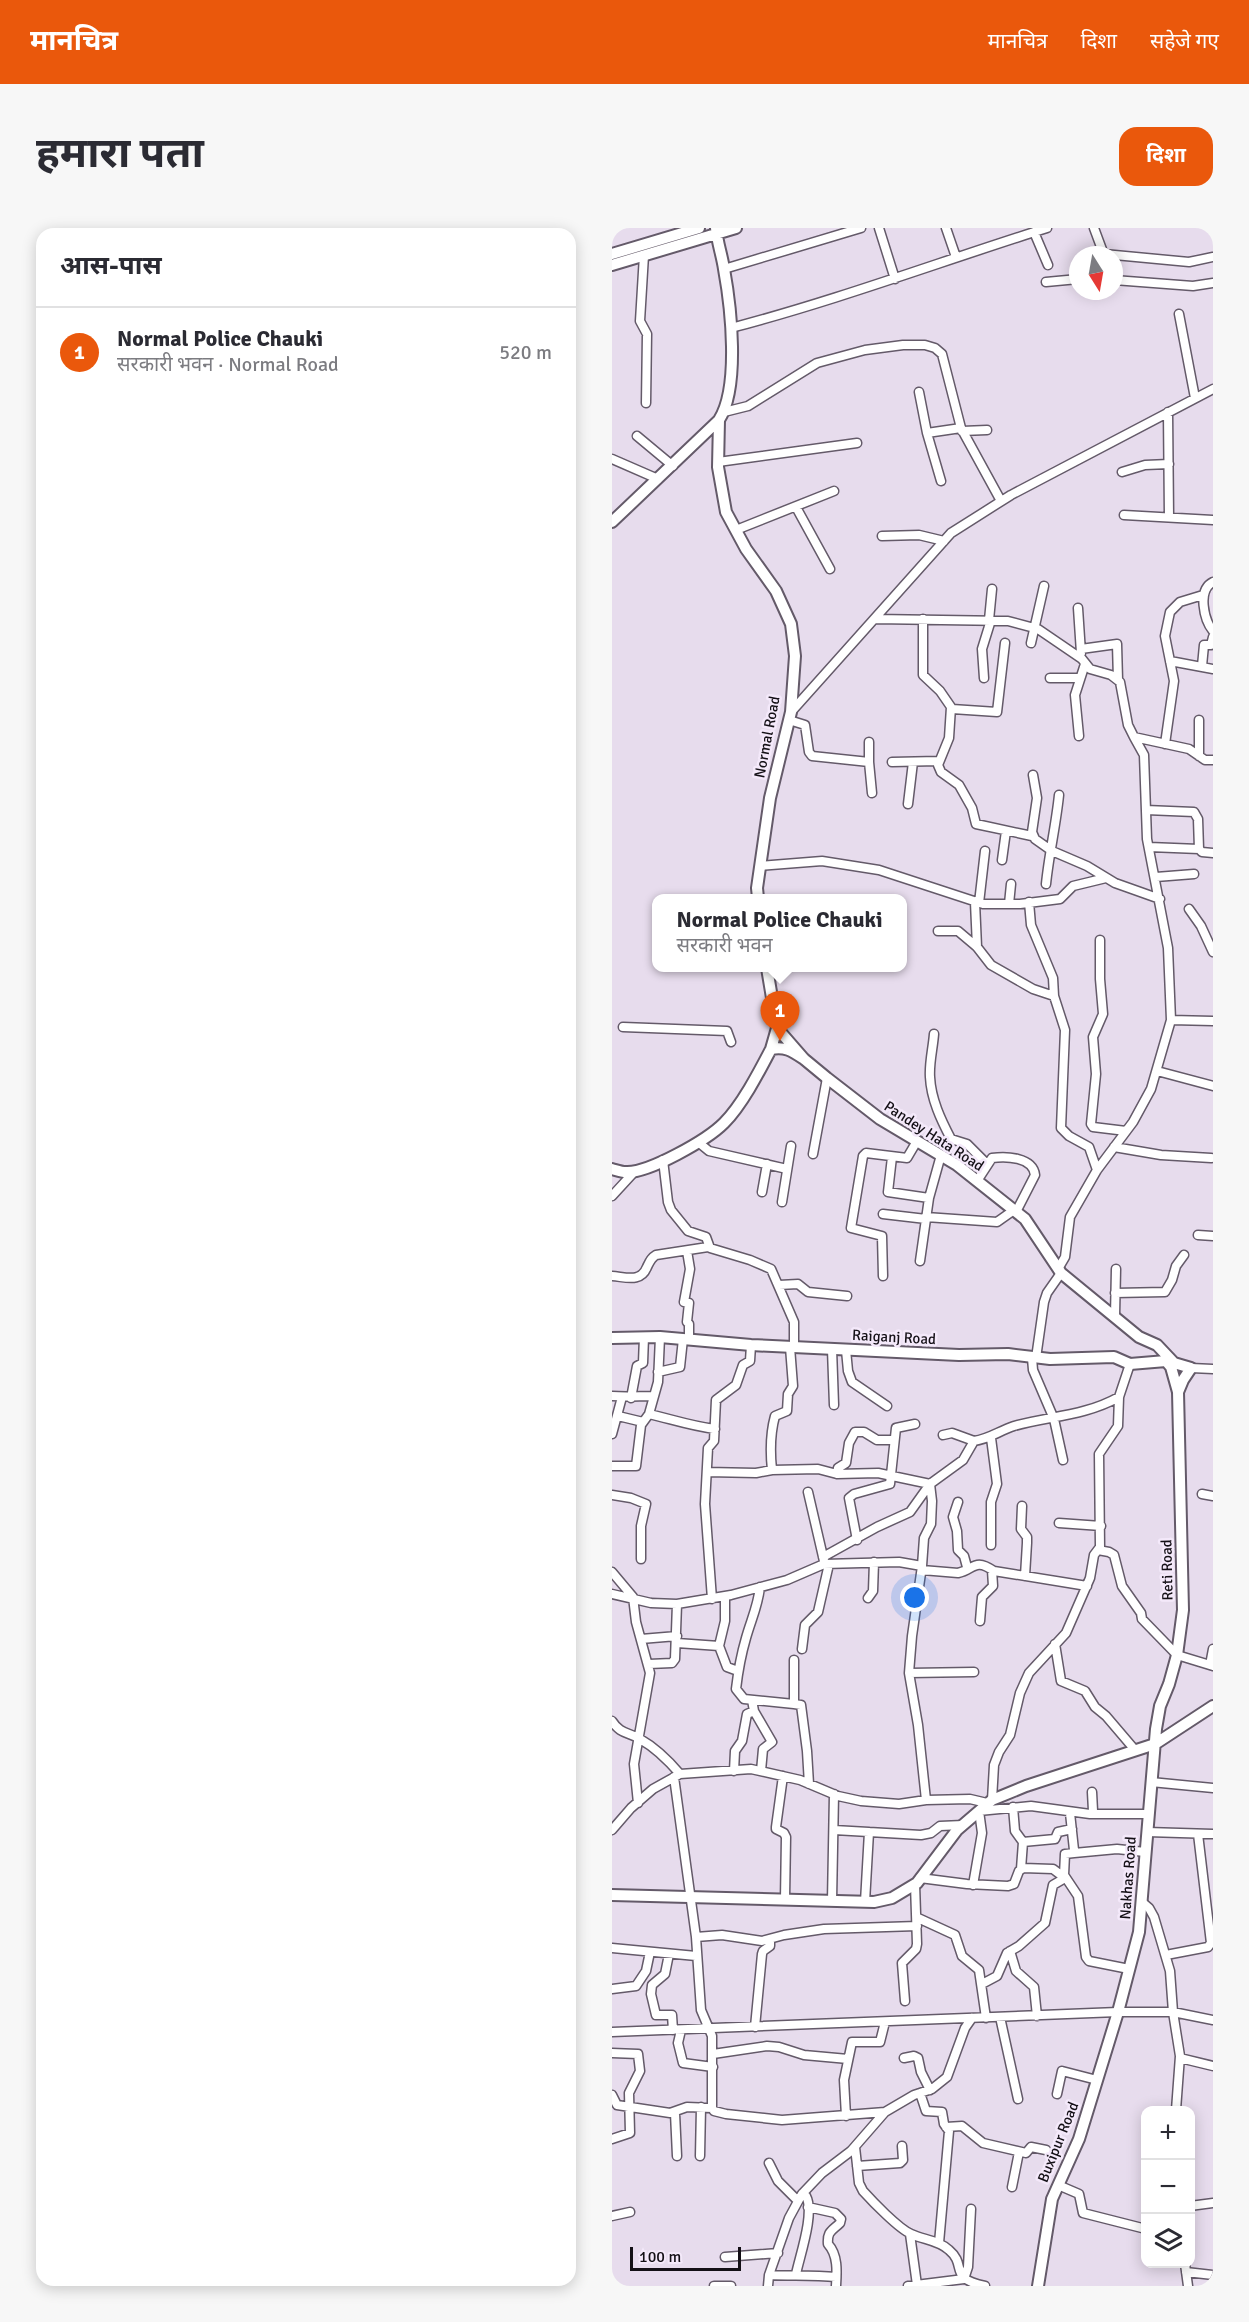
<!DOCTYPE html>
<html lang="hi">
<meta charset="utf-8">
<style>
:root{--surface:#fff;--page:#f7f7f7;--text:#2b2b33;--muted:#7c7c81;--line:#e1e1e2;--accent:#ea580c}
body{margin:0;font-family:Signika,"Noto Sans Devanagari",sans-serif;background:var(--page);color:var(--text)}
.controls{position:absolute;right:18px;bottom:18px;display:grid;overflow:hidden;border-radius:12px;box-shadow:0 3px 15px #0003}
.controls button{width:54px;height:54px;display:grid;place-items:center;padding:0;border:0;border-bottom:2px solid var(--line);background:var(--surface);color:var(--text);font:30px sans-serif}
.compass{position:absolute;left:457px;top:18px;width:54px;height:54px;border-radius:50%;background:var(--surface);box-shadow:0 3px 15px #0003;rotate:169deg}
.scale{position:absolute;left:18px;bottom:15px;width:111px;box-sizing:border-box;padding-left:6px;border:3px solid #141016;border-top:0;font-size:16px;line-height:21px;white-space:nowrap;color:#141016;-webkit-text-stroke:4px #f4e9fa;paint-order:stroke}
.you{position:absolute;left:303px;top:1370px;width:21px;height:21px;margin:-15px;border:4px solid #fff;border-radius:50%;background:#1a73e8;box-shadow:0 0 0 9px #1a73e833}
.badge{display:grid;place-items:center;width:39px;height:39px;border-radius:50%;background:var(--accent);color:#fff;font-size:20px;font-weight:700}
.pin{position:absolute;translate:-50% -50px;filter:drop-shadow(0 2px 3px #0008)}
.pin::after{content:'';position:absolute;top:32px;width:21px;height:18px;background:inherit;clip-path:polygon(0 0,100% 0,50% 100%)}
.popup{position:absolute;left:40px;top:666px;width:255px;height:78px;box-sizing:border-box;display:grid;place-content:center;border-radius:12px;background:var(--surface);filter:drop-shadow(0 2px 4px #0005);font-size:20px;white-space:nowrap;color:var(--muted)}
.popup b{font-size:22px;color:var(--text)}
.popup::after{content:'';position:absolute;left:50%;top:100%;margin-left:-12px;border:12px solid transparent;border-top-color:var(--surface)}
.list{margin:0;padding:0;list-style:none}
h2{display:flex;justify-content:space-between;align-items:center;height:78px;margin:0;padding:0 24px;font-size:26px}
h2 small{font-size:20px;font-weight:400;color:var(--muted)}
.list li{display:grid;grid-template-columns:39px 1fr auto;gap:18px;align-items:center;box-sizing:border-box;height:90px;padding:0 24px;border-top:2px solid var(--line)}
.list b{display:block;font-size:22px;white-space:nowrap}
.list p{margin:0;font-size:20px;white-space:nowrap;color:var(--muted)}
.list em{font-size:20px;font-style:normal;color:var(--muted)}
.icon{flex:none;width:33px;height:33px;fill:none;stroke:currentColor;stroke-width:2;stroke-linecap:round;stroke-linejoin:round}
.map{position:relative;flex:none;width:601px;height:2058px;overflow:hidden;border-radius:18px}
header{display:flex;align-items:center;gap:36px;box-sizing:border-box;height:84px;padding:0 30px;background:var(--accent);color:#fff}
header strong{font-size:28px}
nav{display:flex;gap:33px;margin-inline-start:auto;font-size:21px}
.intro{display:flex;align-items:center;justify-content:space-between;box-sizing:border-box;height:144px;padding:0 36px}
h1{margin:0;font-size:42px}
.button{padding:15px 27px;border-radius:18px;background:var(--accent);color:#fff;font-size:21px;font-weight:700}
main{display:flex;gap:36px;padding:0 36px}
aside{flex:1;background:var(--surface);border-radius:18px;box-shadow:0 3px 15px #0003}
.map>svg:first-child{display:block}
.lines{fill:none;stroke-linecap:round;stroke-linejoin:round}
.minor-casing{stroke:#645a69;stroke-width:11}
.major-casing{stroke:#645a69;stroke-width:14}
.minor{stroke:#fff;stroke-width:8}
.major{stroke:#fff;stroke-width:10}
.labels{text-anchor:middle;stroke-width:5;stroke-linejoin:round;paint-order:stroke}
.street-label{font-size:15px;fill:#141016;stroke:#f4e9fa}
</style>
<header>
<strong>मानचित्र</strong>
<nav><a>मानचित्र</a><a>दिशा</a><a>सहेजे गए</a></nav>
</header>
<div class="intro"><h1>हमारा पता</h1><a class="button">दिशा</a></div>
<main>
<aside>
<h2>आस-पास<small></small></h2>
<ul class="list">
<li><span class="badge">1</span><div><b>Normal Police Chauki</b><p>सरकारी भवन · Normal Road</p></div><em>520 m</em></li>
</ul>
</aside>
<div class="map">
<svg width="601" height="2058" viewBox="0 0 601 2058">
<rect width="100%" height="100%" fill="#e7dced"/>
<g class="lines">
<defs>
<path id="minor" d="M267,0L283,51
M334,0L344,29
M482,0L492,27
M422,4L436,37
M492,26L577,34L601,29
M32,27L28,93L35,106L34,175
M112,41L249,0
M502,52L581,58L601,55
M434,54L466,51
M567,86L583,170
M119,100C226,72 330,33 435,0
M307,164L315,205
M112,184L136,178L205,135L253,122L291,117H313L323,120L330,126L349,200L389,273
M556,184L557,289
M350,203L375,202
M25,208L61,238
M0,231L46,251
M106,234L245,215
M510,244L533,237L557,236
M329,253L315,205L349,200
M184,279L218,341
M512,287L601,292
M124,302L222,263
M270,308L307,307L332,313
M601,354C585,362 592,392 601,403
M466,380L469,425
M263,391L396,393L426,401L470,431L478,441L499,447L508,454L516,497L522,509L577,521L593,532H601
M311,391V447L328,463L339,479L337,510L326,537L329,544L347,557L360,580L364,596L420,608
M377,392L380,361
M419,415L432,358
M469,421L505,416L506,452
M558,433L601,441
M590,438L592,417H599L601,409
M372,450L370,421L379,392
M438,450H468
M340,481L385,484L393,415
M179,484L339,305L399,267L601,161
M177,492L193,497L197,524L200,528L257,534
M467,508L463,467L473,436
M257,514V534L260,565
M553,516L562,453L553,408L558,384L568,374L591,367
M587,528V492
M280,534L326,533
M421,547L425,570L420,604L423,611L440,623L475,638L503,655L548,671
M296,576L301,534
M534,582L582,584L586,591L587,621L590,624L601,625
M537,619L587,621
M390,632L394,603
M148,638L210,633L267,642L371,676H408L448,671L461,658L494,650
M544,649L582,646
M434,656C437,626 444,597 447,567
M363,674L365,719
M417,674L419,697L441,750L442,768L453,802L449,900L457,908L477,919L485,942
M367,675L373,623
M397,676L399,656
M577,681L589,698L601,724
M326,703H346L365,719L379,737L421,761L442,768
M488,712V751L491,786L481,809L484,846L479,896L481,899L514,903
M559,792L601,793
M11,799L115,803L119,814
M322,806C321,820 317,835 318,849C319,871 329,892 339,911L355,916L375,936
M545,843L601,858
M86,914L97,923L175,941
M502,919L549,927L599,930
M201,926L215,850
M280,929L276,964L317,970
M51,932L56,974L59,982L76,1003L94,1009L98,1020L138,1032L159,1041L182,1094V1119
M365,953L380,930C394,928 421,929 423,947L404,984
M150,964L155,936
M0,968L23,943
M170,974L179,918
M271,986L314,991
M314,989L385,994L402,982
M586,1007L601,1008
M75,1023L78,1041L72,1074L77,1075L75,1094L77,1096V1111
M308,1033L317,970L329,927
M446,1041L453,1029L458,989L485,942L521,894L539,861L559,792L556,720L535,611L532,527L522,509
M0,1048C14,1049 29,1055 35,1039C38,1033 39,1030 44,1027L96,1019
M271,1048L270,1008L239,1000L251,928L254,925L295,930L305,913
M167,1057L186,1056L196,1064L235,1068
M503,1065L553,1064L560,1052L564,1038L572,1027
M503,1088L504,1041
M220,1121L222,1177
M234,1122L236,1143L240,1154L275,1178
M420,1130L421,1142L442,1191L451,1232
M424,1130L432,1074L435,1065L449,1045
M579,1140L601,1141
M46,1144L68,1139L71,1111
M0,1168C15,1169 27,1168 41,1168
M19,1170L25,1138L31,1135L32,1109
M37,1186L46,1154L48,1109
M6,1188L31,1194
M0,1206L10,1169
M331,1207L340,1205L362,1213
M379,1210L385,1256L379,1274V1317
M0,1238H24L29,1197L37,1186C59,1191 79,1198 103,1201
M160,1242L206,1241L225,1246L266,1245L318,1256L320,1273L319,1296L312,1310L310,1338
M95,1244L144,1245L160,1242C158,1223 158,1206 163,1188L175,1183L176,1166L181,1158L178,1119
M225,1246L226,1240L234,1235L237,1215L243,1204H252L265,1212H282
M196,1264L212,1333
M590,1266L601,1268
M0,1267L19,1270L34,1276L29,1298V1331
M346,1274L341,1289L345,1303L346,1322L352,1328L355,1339
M410,1278L409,1301L415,1309V1315L413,1348
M447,1295L489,1298
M245,1312L237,1270L242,1266L278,1256L284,1200L303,1196
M486,1322L497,1324L502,1327L510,1358L529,1385L530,1391L565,1427L601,1438
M211,1329L265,1299L298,1284L318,1256L351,1232L362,1213C377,1211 387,1203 402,1198C438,1188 473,1188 507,1169
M310,1342L346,1345C362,1342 362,1329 382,1343L475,1358
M0,1344L21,1369L24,1394L38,1445L22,1536L26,1575
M148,1359C146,1378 139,1392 134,1410C129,1427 126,1444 124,1461L132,1471L182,1476
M0,1366L39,1375L65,1376L119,1367L175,1352L212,1336L287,1334L310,1338L300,1408L297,1445L306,1497L314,1572
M256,1370L261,1363L262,1334
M100,1371L93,1276L96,1220L102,1213L104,1172L124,1157L131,1137L138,1133L139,1117
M368,1393L370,1369L381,1358L380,1342
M29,1411L65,1408
M65,1415L107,1418L113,1393V1369
M443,1416L449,1453L473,1463L483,1479L494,1488L523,1522
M107,1418L115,1439L126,1443
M190,1421L193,1397L206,1384L217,1336
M182,1432V1476L189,1477L195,1523L197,1556
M37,1436L60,1435L63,1431L65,1376
M598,1437L601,1421
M297,1445L362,1444
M140,1472L142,1483L160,1514L151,1521L149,1543
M0,1493C8,1506 16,1504 28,1511C44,1520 56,1532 68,1546
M122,1543L123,1523L130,1513L135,1486L142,1483
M171,1548L164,1599V1601L172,1605L174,1609L173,1671
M62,1549L84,1709L89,1782L100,1808V1880L102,1883L114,1886L170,1892L273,1884L302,1867L320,1861L335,1849L353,1800L360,1790
M539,1554L601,1560
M380,1572L382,1537L387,1524L398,1507L408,1465L417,1445L454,1405L478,1350L482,1327L488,1319L487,1226L506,1198L507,1169L518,1136
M401,1579L403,1603L411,1614L409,1641
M458,1585L462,1622V1625L453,1626L452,1647L466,1668L474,1729L477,1733L517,1741
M481,1586H537
M0,1602L19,1580L41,1561L68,1546L139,1541L188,1552L226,1568L249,1573L287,1576L314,1572L358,1571L375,1575
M222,1602L309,1607L319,1605L328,1598L351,1597
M535,1604L601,1606
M411,1614L443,1611L446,1604L460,1601
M462,1625L505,1621L533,1624
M308,1650L355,1656L396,1658L402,1656L407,1643L411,1640L441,1641L453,1650L441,1657L433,1695L407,1718L395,1725L385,1748L370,1756
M361,1657L370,1605L367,1583L419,1578L478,1586L481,1583L480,1564
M220,1673L222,1566
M253,1674L257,1604
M530,1674L537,1680L542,1689L558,1743L561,1784L568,1828L564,1882
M306,1690L343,1707L350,1728L367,1742L374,1790
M84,1709L110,1707L150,1713L172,1707L212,1701L305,1698
M0,1720L84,1728
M398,1723L404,1743L422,1759L425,1788
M57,1726L53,1746L40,1757L39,1766L44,1787H60L61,1802
M554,1727L596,1719L599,1715L586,1606
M0,1761L24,1758L34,1743L38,1724
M293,1773L290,1735L304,1721L305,1716L303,1656
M388,1789L406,1871
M143,1799L150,1726L151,1723L158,1718V1711
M69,1802L66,1815L71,1835L101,1839
M0,1804L506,1784H561L601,1792
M0,1825L26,1826L28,1843L17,1865L18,1905L0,1911
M101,1826L155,1818L167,1819L192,1827L236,1831
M292,1830L302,1828L306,1830L309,1844L318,1862
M568,1830L601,1838
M308,1865L314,1883L330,1884L332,1896L337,1903L327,2015
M445,1866L450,1843L485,1852
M0,1867L5,1877L58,1885L75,1879L100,1880
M63,1885L65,1928
M234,1888L232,1852L240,1814H268L273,1794
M334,1899L350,1898L371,1915L414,1925L419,1919L434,1922
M243,1919L247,1955L251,1963C261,1974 286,2000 299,2006C312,2012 326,2012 337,2022C356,2038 335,2050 373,2058
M88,1928L89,1879
M157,1935L166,1953L186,1973
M245,1938L288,1935L291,1932L290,1918
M446,1957L467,1966L471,1985L534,2001
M400,1959L407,1924
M578,1978L601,1975
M196,1979L223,1985L229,1991L228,1995C220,2003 215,2003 216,2016C226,2027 225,2043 224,2058
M0,1988L18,1984
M298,2006L305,2057
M113,2029L166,2025
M573,2036L576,2058
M574,2044L601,2047
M184,2046C188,2027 203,1985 194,1968L190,1966
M157,2047C179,2048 201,2047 224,2049
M102,2058H119
M156,2058L157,2047L177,1990L190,1966L210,1945L239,1923L273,1884
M296,2058L352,2051L356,2039L359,1981"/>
<path id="major" d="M0,26L87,0
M0,37L124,0
M107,192L106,239L114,284L134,321L164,363L179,396L183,428L179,484L158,570L145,660L146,670
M0,294L107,192C128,159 119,79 112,41C110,27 105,14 104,0
M155,740L165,800
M192,831C180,823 173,818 159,821L165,800L192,831L215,850L268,891L345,937L413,991L449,1045L527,1109L545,1117L562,1135
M0,941C4,942 9,944 14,944C37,945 95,912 112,895C130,877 147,844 159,821
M0,1110L48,1109L139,1117L347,1127L396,1126L438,1131L502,1129L518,1136L554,1133L559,1139
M562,1135L579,1140L571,1152L566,1164L559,1139Z
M0,1667L262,1674L280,1670L305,1655L345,1602L380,1572L414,1558L543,1516L601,1478
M426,2058L440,1971L467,1911L506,1784L527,1704L544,1501L548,1478L557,1456L565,1427L571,1382L566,1164"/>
</defs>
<!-- minor casing -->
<use href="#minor" class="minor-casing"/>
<!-- major casing -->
<use href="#major" class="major-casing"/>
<!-- minor -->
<use href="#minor" class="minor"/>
<!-- major -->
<use href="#major" class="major"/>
</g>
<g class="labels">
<!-- street labels -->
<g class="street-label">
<text transform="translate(155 509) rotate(-79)" y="5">Normal Road</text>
<text transform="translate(322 908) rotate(33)" y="5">Pandey Hata Road</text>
<text transform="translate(282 1109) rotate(3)" y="5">Raiganj Road</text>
<text transform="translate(555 1342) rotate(-91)" y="5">Reti Road</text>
<text transform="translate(516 1650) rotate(-86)" y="5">Nakhas Road</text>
<text transform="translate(446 1914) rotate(-68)" y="5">Buxipur Road</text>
</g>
</g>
</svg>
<div class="controls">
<button>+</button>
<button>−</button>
<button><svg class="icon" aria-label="layers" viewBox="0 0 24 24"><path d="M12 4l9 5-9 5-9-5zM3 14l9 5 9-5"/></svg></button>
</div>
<svg class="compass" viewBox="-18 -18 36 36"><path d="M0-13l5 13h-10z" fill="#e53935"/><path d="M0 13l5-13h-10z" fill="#7c7c81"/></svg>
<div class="scale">100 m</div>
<div class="you"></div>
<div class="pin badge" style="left:168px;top:813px">1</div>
<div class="popup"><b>Normal Police Chauki</b>सरकारी भवन</div>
</div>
</main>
